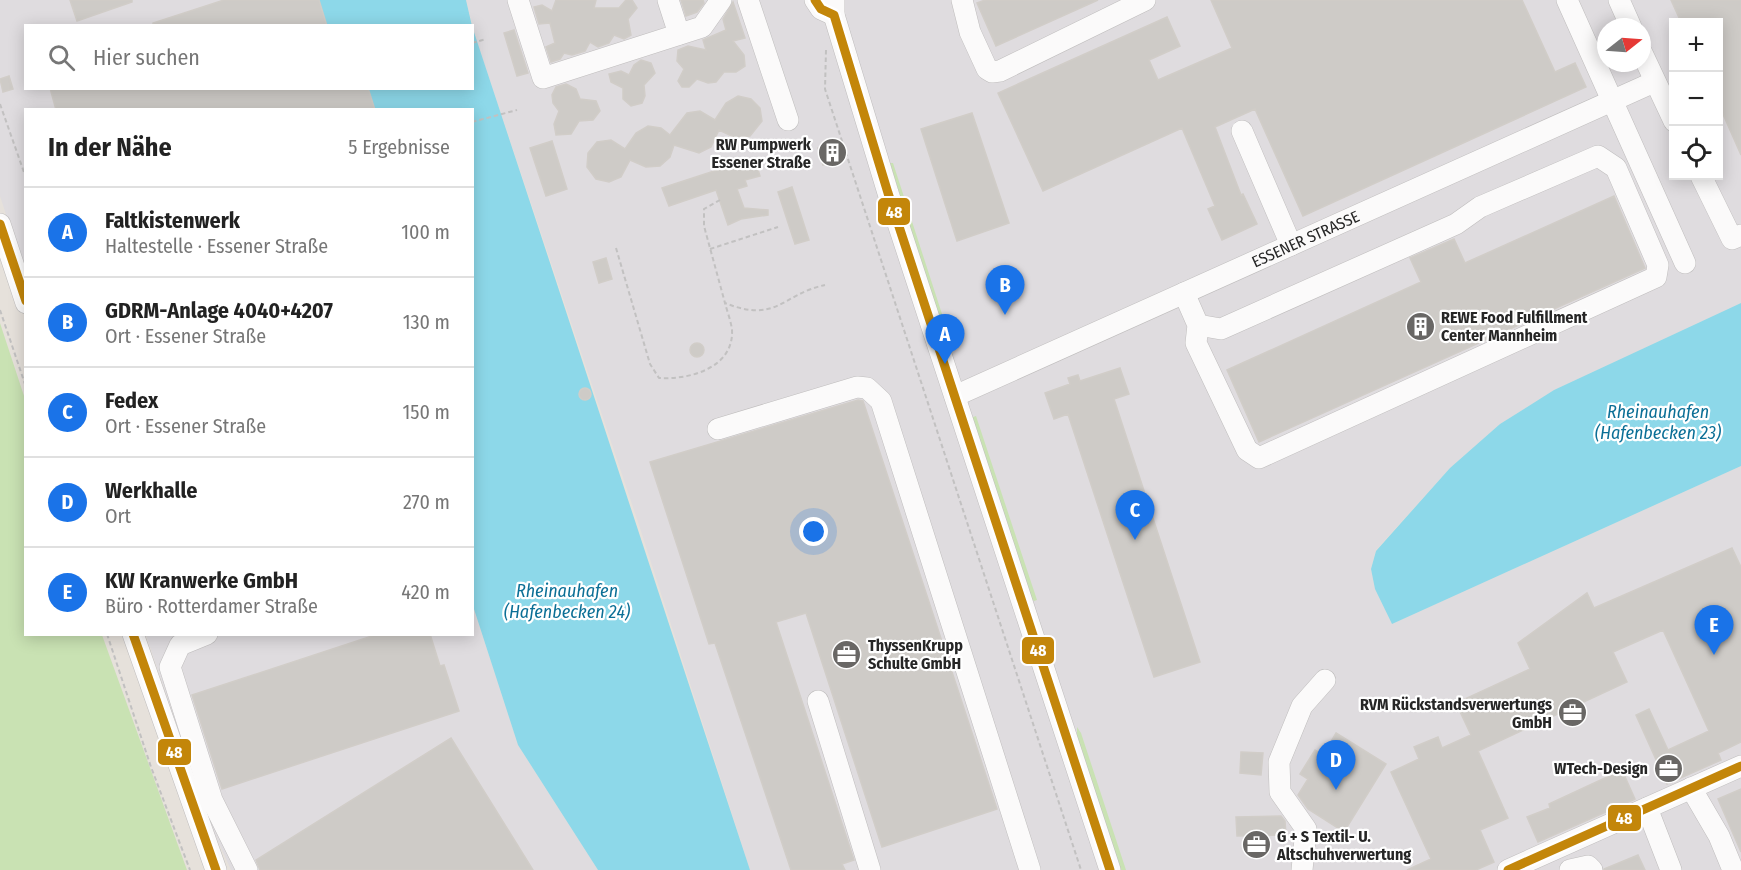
<!DOCTYPE html>
<html lang="de">
<meta charset="utf-8">
<style>
:root{--surface:#fff;--page:#f6f6f6;--text:#222;--muted:#767676;--line:#e0e0e0;--accent:#1a73e8}
body{margin:0;font-family:"Fira Sans Condensed",sans-serif;background:var(--page);color:var(--text)}
.controls{position:absolute;right:18px;top:18px;display:grid;overflow:hidden;border-radius:0px;box-shadow:0 3px 15px #0003}
.controls button{width:54px;height:54px;display:grid;place-items:center;padding:0;border:0;border-bottom:2px solid var(--line);background:var(--surface);color:var(--text);font:30px sans-serif}
.compass{position:absolute;left:1597px;top:18px;width:54px;height:54px;border-radius:50%;background:var(--surface);box-shadow:0 3px 15px #0003;rotate:73deg}
.you{position:absolute;left:814px;top:532px;width:21px;height:21px;margin:-15px;border:4px solid #fff;border-radius:50%;background:#1a73e8;box-shadow:0 0 0 9px #1a73e833}
.badge{display:grid;place-items:center;width:39px;height:39px;border-radius:50%;background:var(--accent);color:#fff;font-size:20px;font-weight:700}
.pin{position:absolute;translate:-50% -50px;filter:drop-shadow(0 2px 3px #0008)}
.pin::after{content:'';position:absolute;top:32px;width:21px;height:18px;background:inherit;clip-path:polygon(0 0,100% 0,50% 100%)}
.list{margin:0;padding:0;list-style:none}
h2{display:flex;justify-content:space-between;align-items:center;height:78px;margin:0;padding:0 24px;font-size:26px}
h2 small{font-size:20px;font-weight:400;color:var(--muted)}
.list li{display:grid;grid-template-columns:39px 1fr auto;gap:18px;align-items:center;box-sizing:border-box;height:90px;padding:0 24px;border-top:2px solid var(--line)}
.list b{display:block;font-size:22px;white-space:nowrap}
.list p{margin:0;font-size:20px;white-space:nowrap;color:var(--muted)}
.list em{font-size:20px;font-style:normal;color:var(--muted)}
.icon{flex:none;width:33px;height:33px;fill:none;stroke:currentColor;stroke-width:2;stroke-linecap:round;stroke-linejoin:round}
.map{position:relative;flex:none;width:1741px;height:870px;overflow:hidden}
.search{position:absolute;background:var(--surface);box-shadow:0 3px 15px #0003;left:24px;top:24px;width:450px;height:66px;display:flex;align-items:center;gap:15px;box-sizing:border-box;padding:0 21px;border-radius:0px;color:var(--muted);font-size:22px}
.panel{position:absolute;background:var(--surface);box-shadow:0 3px 15px #0003;left:24px;top:108px;width:450px;height:528px;border-radius:0px}
.map>svg:first-child{display:block}
.industrial{fill:#dfdcdf;fill-rule:evenodd}
.green{fill:#c9e2b3}
.water{fill:#8dd8e9}
.building{fill:#cecbc7;stroke:#d1cdc8;stroke-width:1.5}
.lines{fill:none;stroke-linecap:round;stroke-linejoin:round}
.minor-casing{stroke:#bfbdbd;stroke-width:22}
.path{stroke:#c2c1c1;stroke-width:2;stroke-dasharray:4.5 3;stroke-linecap:butt}
.minor{stroke:#fbfafa;stroke-width:21}
.bus-1-casing{stroke:#fff;stroke-width:14}
.bus-1{stroke:#c3860a;stroke-width:9}
.labels{text-anchor:middle;stroke-width:4.5;stroke-linejoin:round;paint-order:stroke}
.poi-label{font-size:16px;font-weight:bold;fill:#262626;stroke:#fff;text-anchor:end}
.street-label{font-size:16px;fill:#262626;stroke:#fff}
.water-label{font-size:18px;font-style:italic;fill:#0b6f96;stroke:#fff}
.line-badge{stroke:#fff;stroke-width:2}
.badge-label{font-size:16px;text-anchor:middle;font-weight:bold;fill:#fff}
</style>
<div class="map">
<svg width="1741" height="870" viewBox="0 0 1741 870">
<rect width="100%" height="100%" fill="#e6e1db"/>
<!-- industrial -->
<path class="industrial" d="M0,0H273L281,25L26,26V88L302,89L309,109L26,110L25,273L0,196Z
M466,0H1741V303L1554,390L1500,424L1450,468L1376,550L1371,569L1375,589L1392,624L1741,466V870H750L639,525L475,36ZM1674,22H1718V176H1674ZM1606,27H1642V63H1606Z
M473,606L518,745L598,870H231L208,819L146,635L472,634Z"/>
<!-- green -->
<path class="green" d="M890,163H893L943,317L941,318L933,304Z
M0,323L25,399L26,634L102,635L187,870H0Z
M976,416L1037,600L1034,601L1028,595L970,418Z
M1077,727L1081,733L1126,870H1118L1077,741Z"/>
<!-- water -->
<path class="water" d="M273,0H466L472,26L281,25Z
M472,26L750,870H598L518,745L473,606L472,110L309,109L302,89L472,88Z
M1741,303V466L1392,624L1375,589L1371,569L1376,551L1450,468L1500,424L1554,390Z"/>
<!-- building -->
<path class="building" d="M70,0H132V2L77,21Z
M224,0H319L327,26H153V23Z
M556,0H596L594,8H619L626,0H632L637,8L628,19L631,35L624,39L614,35L609,43L598,47L590,42L585,51L572,55L564,53L560,59L551,62L546,47L555,43L550,23L539,24L534,7L542,5L552,11Z
M681,0H703L704,3L697,12L686,16Z
M985,0H1098L996,46L977,3Z
M1211,0H1522L1555,72L1575,63L1586,87L1303,216L1255,109L1215,127L1241,195L1243,194L1257,224L1222,240L1208,209L1215,206L1182,128L1043,191L998,93L1167,17L1180,46L1149,60L1158,80L1232,48Z
M1671,0H1741V155L1719,105V22H1681Z
M733,2L745,38L733,41L744,55L745,66L736,72H724L716,82L708,83L697,79L689,87H682L678,81L684,69L677,61L678,50L688,46L706,50L703,40L726,30L723,19Z
M514,30L528,73L517,76L504,33Z
M641,60L651,63L655,73L644,85L645,96L642,103L631,106L623,99V88L611,82L609,74L621,71L629,75L634,65Z
M9,76L13,89L3,92L0,79Z
M566,84L576,89L580,99L596,101L600,111L593,120L579,121L571,134L556,135L554,124L559,111L553,103L552,95L556,87Z
M50,88H368L375,110H56Z
M738,96L751,99L760,108L762,121L750,136L736,138L719,130L711,147L699,153L674,145L670,157L660,166L646,167L630,160L621,177L609,182L596,179L587,167L588,153L597,142L611,140L625,149L636,133L648,126L661,128L670,135L687,113L700,111L715,120L726,103Z
M972,113L1009,223L957,241L921,129Z
M552,141L567,189L546,196L530,148Z
M840,141L845,157L823,165L818,148Z
M754,158L760,176L745,180L747,186L737,189L744,208L768,210V215L741,219L728,225L716,190L669,206L662,188Z
M792,187L809,240L795,244L778,192Z
M1614,196L1645,268L1259,442L1227,370L1421,282L1410,258L1454,239L1465,263Z
M606,258L612,279L599,283L593,262Z
M690 350a7 7 0 1 1 14 0a7 7 0 1 1-14 0Z
M1120,368L1129,394L1114,399L1200,662L1154,677L1068,414L1054,419L1045,393L1070,384L1068,378L1078,375L1080,381Z
M579 394a6 6 0 1 1 12 0a6 6 0 1 1-12 0Z
M858,400L863,401L997,809L882,847L806,613L776,622L854,860L842,864L845,870H791L715,643L709,644L650,462Z
M1732,548L1741,567V742L1718,753L1721,760L1667,784L1636,715L1649,709L1668,750L1709,731L1663,630L1613,652L1627,682L1478,751L1508,818L1480,830L1494,862L1476,870H1407L1431,859L1391,772L1419,759L1414,747L1438,737L1442,748L1471,735L1456,703L1530,669L1518,643L1587,593L1594,608Z
M378,634H430L440,666L444,665L459,711L222,789L192,695Z
M1336,733L1386,764L1344,832L1308,809L1298,795L1308,779L1300,774L1315,750L1323,755Z
M451,738L533,870H260L256,860Z
M1241,752L1263,753L1261,775L1240,773Z
M1622,770L1635,799L1538,842L1527,817L1550,808L1549,804Z
M1741,789V852L1718,799Z
M1281,816L1285,821L1286,835L1237,836L1236,817Z
M1638,855L1645,870H1604V869Z"/>
<g class="lines">
<defs>
<g id="minor">
<path d="M518,0L543,78L702,27L721,0"/>
<path d="M668,0L679,34"/>
<path d="M748,0L788,120"/>
<path d="M815,0L821,9L834,15"/>
<path d="M834,0V15L888,193L1110,870"/>
<path d="M962,0L970,32L987,69L992,72L1000,71L1145,0"/>
<path d="M1567,0L1685,263"/>
<path d="M1619,0L1631,27"/>
<path d="M1642,53L1674,121"/>
<path d="M1242,131L1291,245"/>
<path d="M1701,176L1732,239L1741,235"/>
<path d="M0,224L26,303"/>
<path d="M1184,293L1198,325L1221,329L1456,224L1480,207L1598,156L1616,168L1658,265L1656,277L1259,458L1247,450L1196,343L1198,325"/>
<path id="s1" d="M955,396L1654,82"/>
<path d="M718,429L857,387L867,388L881,401L1030,870"/>
<path d="M133,634L216,870"/>
<path d="M207,634L180,645L170,667L212,800L247,870"/>
<path d="M818,701L870,870"/>
<path d="M1691,788L1719,836L1733,870"/>
<path d="M1647,808L1671,870"/>
<path d="M1302,870L1306,829L1280,792L1279,762L1302,706L1325,680"/>
<path d="M1508,870L1741,766"/>
<path d="M1570,870L1588,866L1592,870"/>
</g>
</defs>
<!-- minor casing -->
<use href="#minor" class="minor-casing"/>
<!-- path -->
<path class="path" d="M472,43L486,39
M826,50L825,89L1081,870
M0,104L26,178
M472,122L517,110
M720,200L704,209V226L725,303C777,324 782,294 825,285
M616,248L650,364L659,378C689,380 734,368 732,330C731,321 727,311 725,303
M710,249L778,227
M0,310L26,387
M107,634L151,767L190,870"/>
<!-- minor -->
<use href="#minor" class="minor"/>
<defs>
<path id="bus-1" d="M815,0L821,9L834,15L888,193L1110,870
M0,224L26,301
M133,634L216,870
M1508,870L1741,766"/>
</defs>
<!-- bus-1 casing -->
<use href="#bus-1" class="bus-1-casing"/>
<!-- bus-1 -->
<use href="#bus-1" class="bus-1"/>
</g>
<!-- icons -->
<defs>
<symbol id="building-disc" viewBox="-11 -11 22 22"><circle r="9.5" fill="#696765" stroke="#fff"/><path d="M-4-6H4V6H1V3H-1V6H-4ZM-2.5-4.3h1.7v1.8h-1.7ZM.8-4.3h1.7v1.8H.8ZM-2.5-1h1.7V.8h-1.7ZM.8-1h1.7V.8H.8Z" fill="#fff"/></symbol>
<symbol id="office-disc" viewBox="-11 -11 22 22"><circle r="9.5" fill="#696765" stroke="#fff"/><path d="M-6-3h4V-5.5h4V-3h4V5H-6ZM-1-4.5V-3h2v-1.5ZM-6 0V1H6V0Z" fill="#fff"/></symbol>
</defs>
<g fill-rule="evenodd">
<use href="#building-disc" x="816" y="136" width="33" height="33"/>
<use href="#building-disc" x="1404" y="310" width="33" height="33"/>
<use href="#office-disc" x="830" y="638" width="33" height="33"/>
<use href="#office-disc" x="1556" y="696" width="33" height="33"/>
<use href="#office-disc" x="1652" y="752" width="33" height="33"/>
<use href="#office-disc" x="1240" y="828" width="33" height="33"/>
</g>
<g class="labels">
<!-- poi labels -->
<g class="poi-label">
<text x="811" y="150">RW Pumpwerk<tspan x="811" dy="18">Essener Straße</tspan></text>
<text x="1441" y="323" text-anchor="start">REWE Food Fulfillment<tspan x="1441" dy="18">Center Mannheim</tspan></text>
<text x="868" y="651" text-anchor="start">ThyssenKrupp<tspan x="868" dy="18">Schulte GmbH</tspan></text>
<text x="1552" y="710">RVM Rückstandsverwertungs<tspan x="1552" dy="18">GmbH</tspan></text>
<text x="1648" y="774">WTech-Design</text>
<text x="1277" y="842" text-anchor="start">G + S Textil- U.<tspan x="1277" dy="18">Altschuhverwertung</tspan></text>
</g>
<!-- street labels -->
<g class="street-label">
<text dy="6" stroke="none"><textPath href="#s1" startOffset="384">ESSENER STRASSE</textPath></text>
</g>
<!-- water labels -->
<g class="water-label">
<text x="1658" y="418">Rheinauhafen<tspan x="1658" dy="21">(Hafenbecken 23)</tspan></text>
<text x="567" y="597">Rheinauhafen<tspan x="567" dy="21">(Hafenbecken 24)</tspan></text>
</g>
</g>
<g class="line-badge">
<rect x="877" y="197" width="34" height="29" rx="6" fill="#c3860a"/>
<rect x="1021" y="636" width="34" height="29" rx="6" fill="#c3860a"/>
<rect x="157" y="738" width="35" height="28" rx="6" fill="#c3860a"/>
<rect x="1607" y="804" width="35" height="28" rx="6" fill="#c3860a"/>
</g>
<g class="badge-label">
<text x="894" y="218">48</text>
<text x="1038" y="656">48</text>
<text x="174" y="758">48</text>
<text x="1624" y="824">48</text>
</g>
</svg>
<div class="controls">
<button>+</button>
<button>−</button>
<button><svg class="icon" aria-label="locate" viewBox="0 0 24 24"><circle cx="12" cy="12" r="6"/><path d="M12 2v4M12 18v4M2 12h4M18 12h4"/></svg></button>
</div>
<svg class="compass" viewBox="-18 -18 36 36"><path d="M0-13l5 13h-10z" fill="#e53935"/><path d="M0 13l5-13h-10z" fill="#767676"/></svg>
<div class="you"></div>
<div class="pin badge" style="left:945px;top:364px">A</div>
<div class="pin badge" style="left:1005px;top:315px">B</div>
<div class="pin badge" style="left:1135px;top:540px">C</div>
<div class="pin badge" style="left:1336px;top:790px">D</div>
<div class="pin badge" style="left:1714px;top:655px">E</div>
<div class="search"><svg class="icon" aria-label="search" viewBox="0 0 24 24"><circle cx="10" cy="10" r="6"/><path d="M15 15l6 6"/></svg>Hier suchen</div>
<section class="panel">
<h2>In der Nähe<small>5 Ergebnisse</small></h2>
<ul class="list">
<li><span class="badge">A</span><div><b>Faltkistenwerk</b><p>Haltestelle · Essener Straße</p></div><em>100 m</em></li>
<li><span class="badge">B</span><div><b>GDRM-Anlage 4040+4207</b><p>Ort · Essener Straße</p></div><em>130 m</em></li>
<li><span class="badge">C</span><div><b>Fedex</b><p>Ort · Essener Straße</p></div><em>150 m</em></li>
<li><span class="badge">D</span><div><b>Werkhalle</b><p>Ort</p></div><em>270 m</em></li>
<li><span class="badge">E</span><div><b>KW Kranwerke GmbH</b><p>Büro · Rotterdamer Straße</p></div><em>420 m</em></li>
</ul>
</section>
</div>
